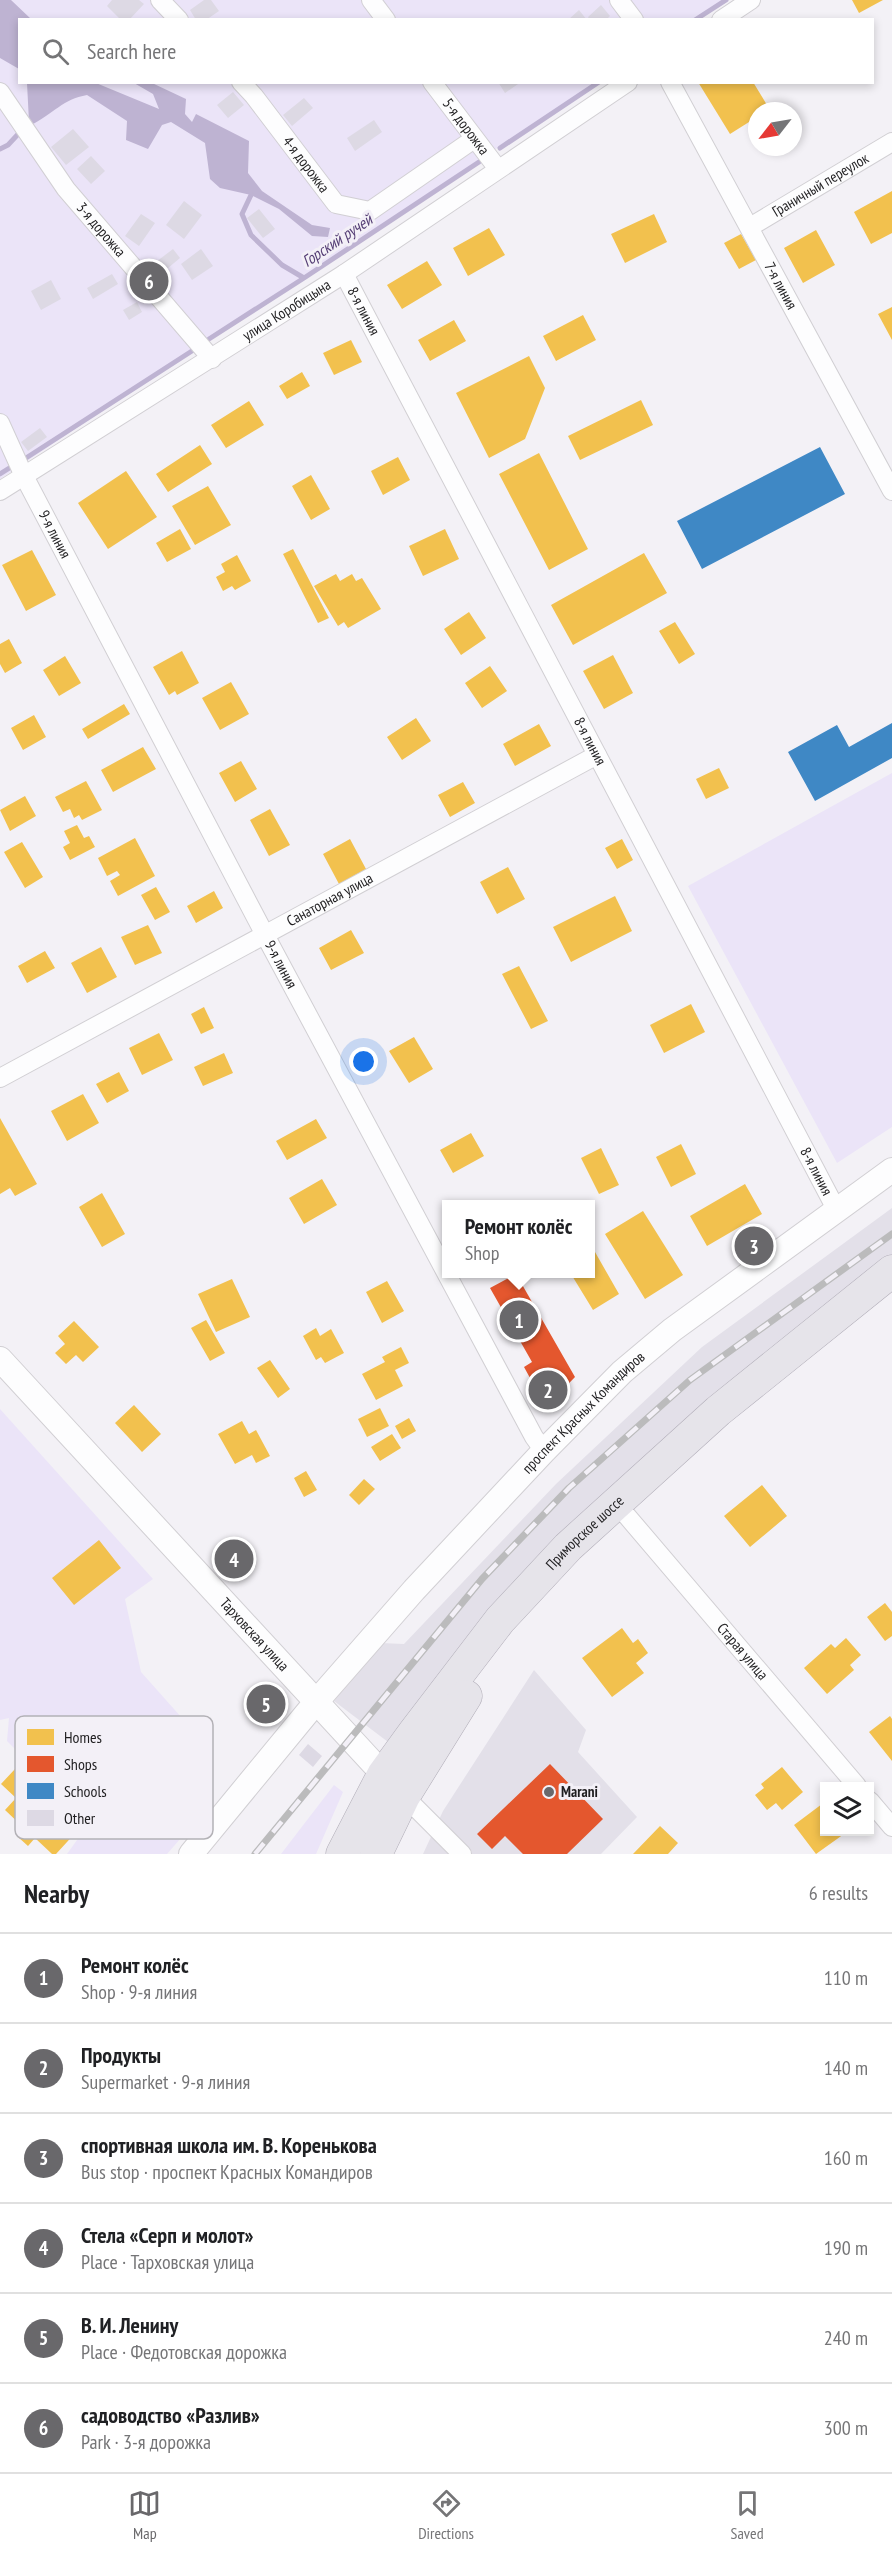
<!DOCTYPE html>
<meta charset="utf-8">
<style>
:root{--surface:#fff;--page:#f6f6f6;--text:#202124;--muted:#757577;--line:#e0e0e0;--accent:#69686b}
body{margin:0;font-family:"PT Sans Narrow",sans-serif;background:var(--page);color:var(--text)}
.controls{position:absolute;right:18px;bottom:18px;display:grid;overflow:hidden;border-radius:0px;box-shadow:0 3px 9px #0003}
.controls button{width:54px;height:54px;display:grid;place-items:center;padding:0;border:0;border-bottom:2px solid var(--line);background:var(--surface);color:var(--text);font:30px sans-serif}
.compass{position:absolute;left:748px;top:102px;width:54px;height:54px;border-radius:50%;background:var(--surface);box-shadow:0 3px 9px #0003;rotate:239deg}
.you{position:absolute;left:364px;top:1062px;width:21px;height:21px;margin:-15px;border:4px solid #fff;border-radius:50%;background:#1a73e8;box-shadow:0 0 0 9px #1a73e833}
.badge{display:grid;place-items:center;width:39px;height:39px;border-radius:50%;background:var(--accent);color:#fff;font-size:20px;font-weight:700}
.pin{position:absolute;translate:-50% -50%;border:3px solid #fff;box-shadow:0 2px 6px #0006}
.popup{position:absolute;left:442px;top:1200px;width:153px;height:78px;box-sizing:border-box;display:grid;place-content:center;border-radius:0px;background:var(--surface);filter:drop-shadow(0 2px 4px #0005);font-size:20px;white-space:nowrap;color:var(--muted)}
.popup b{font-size:22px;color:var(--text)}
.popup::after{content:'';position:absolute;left:50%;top:100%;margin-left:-12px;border:12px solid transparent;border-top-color:var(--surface)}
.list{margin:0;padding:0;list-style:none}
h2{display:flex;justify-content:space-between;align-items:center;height:78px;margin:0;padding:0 24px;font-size:26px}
h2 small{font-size:20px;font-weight:400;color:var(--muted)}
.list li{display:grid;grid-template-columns:39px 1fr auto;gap:18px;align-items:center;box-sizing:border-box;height:90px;padding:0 24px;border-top:2px solid var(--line)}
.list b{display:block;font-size:22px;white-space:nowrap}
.list p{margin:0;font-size:20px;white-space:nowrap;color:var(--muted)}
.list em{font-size:20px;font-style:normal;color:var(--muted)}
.icon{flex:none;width:33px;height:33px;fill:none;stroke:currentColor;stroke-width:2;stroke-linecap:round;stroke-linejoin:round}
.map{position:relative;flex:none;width:892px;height:1854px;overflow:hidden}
.search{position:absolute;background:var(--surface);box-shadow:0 3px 9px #0003;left:18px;right:18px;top:18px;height:66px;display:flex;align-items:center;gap:15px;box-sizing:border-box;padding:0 21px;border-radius:0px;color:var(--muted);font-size:22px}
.sheet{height:618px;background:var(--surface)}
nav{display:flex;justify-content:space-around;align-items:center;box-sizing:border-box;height:84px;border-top:2px solid var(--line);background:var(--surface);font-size:16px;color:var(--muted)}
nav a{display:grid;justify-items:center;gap:3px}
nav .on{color:var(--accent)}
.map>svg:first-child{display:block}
.built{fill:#e3e0e9}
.green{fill:#ebe4f8}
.water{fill:#beb3d2}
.homes{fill:#f2c14e}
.shops{fill:#e4572e}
.schools{fill:#3f88c5}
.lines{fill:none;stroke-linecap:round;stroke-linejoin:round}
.stream{stroke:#beb3d2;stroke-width:5}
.building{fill:#ddd9e4}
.minor-casing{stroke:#d1cfd3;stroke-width:20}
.tertiary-casing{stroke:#d1cfd3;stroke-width:26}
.trunk-casing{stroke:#b0acb7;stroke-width:33}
.minor{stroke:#fdfdfe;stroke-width:18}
.tertiary{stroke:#fdfdfe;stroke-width:24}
.trunk{stroke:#e6e4ea;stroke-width:32}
.rail-casing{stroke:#bbbbbc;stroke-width:7}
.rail{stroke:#f3f0f7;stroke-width:4.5;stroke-dasharray:14;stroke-linecap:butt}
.poi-dot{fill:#69686b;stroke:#f3f0f7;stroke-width:2}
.labels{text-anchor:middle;stroke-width:6;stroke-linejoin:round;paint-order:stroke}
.street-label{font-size:15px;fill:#1f1e20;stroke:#f3f0f7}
.poi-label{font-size:15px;font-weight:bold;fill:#1f1e20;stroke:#f3f0f7;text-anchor:start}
.water-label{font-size:16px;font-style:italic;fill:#543d74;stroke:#f3f0f7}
.key{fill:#f3f0f7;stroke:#b3b1b6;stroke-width:1.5}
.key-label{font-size:16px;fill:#1f1e20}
</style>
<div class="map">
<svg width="892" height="1854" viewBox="0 0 892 1854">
<rect width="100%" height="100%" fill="#f3f1f6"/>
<!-- built -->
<path class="built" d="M892,1208V1258L843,1295L392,1745L334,1701L380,1643L404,1644L556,1484L702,1347Z
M534,1670L586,1730L578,1752L637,1817L601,1854H423L443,1811Z"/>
<!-- green -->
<path class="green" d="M0,0H726L694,20H20V82L595,83L0,479Z
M892,773V1127L837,1163L688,886Z
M0,1409L153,1579L125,1599L141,1672L182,1718L212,1792L202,1814L167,1854H67L100,1808L51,1767L18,1752L7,1741L9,1718L0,1720Z
M334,1785L343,1792L316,1854H281Z"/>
<!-- water -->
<path class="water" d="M0,0H11L31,19L20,20L19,69L0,58Z
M27,83H96L159,109L153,94L134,83H152L186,99L185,114L192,122L196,114L249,141L248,173L262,191L312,225L330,228L328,237L312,236L279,209L251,195L220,188L210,179L205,143L171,122L162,125L148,149L126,140L127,121L87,95C63,99 53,114 31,125L29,122Z"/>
<!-- homes -->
<path class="homes" d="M852,0H883L859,13Z
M698,82H753L770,110L757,111V117L730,134Z
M892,191V233L871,244L854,212Z
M654,214L667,242L625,263L611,234Z
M489,228L505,255L468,276L453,248Z
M816,230L835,265L803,283L784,248Z
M741,234L756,260L739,269L724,243Z
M427,261L442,285L402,309L387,285Z
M892,307V340L878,314Z
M583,315L596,340L556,361L543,336Z
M454,320L466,341L430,361L418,340Z
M351,340L362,362L334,375L323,353Z
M529,356L545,388L525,439L489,458L456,393Z
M302,372L310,386L287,399L279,386Z
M641,400L653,425L580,460L568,436Z
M249,401L264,425L226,448L211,425Z
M200,445L212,464L168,492L156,474Z
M539,453L588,549L549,570L499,474Z
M398,457L410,480L383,495L371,471Z
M126,471L157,517L108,549L78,503Z
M311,475L330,509L311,520L292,486Z
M208,486L231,525L195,545L172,506Z
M180,529L191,549L167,562L156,543Z
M445,529L459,559L423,576L409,546Z
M293,549L329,618L318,623L283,554Z
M32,550L56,595L26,611L2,565Z
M644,553L667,593L573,645L551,605Z
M237,555L251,581L235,590L232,586L223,591L216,577L225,572L221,564Z
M336,574L340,581L352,574L356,581L362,578L381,609L348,628L344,622L338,626L314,586Z
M469,612L486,638L461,655L444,629Z
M675,622L695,654L679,664L659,631Z
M9,639L22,663L5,673L0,664V644Z
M182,651L199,683L177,695L175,691L169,695L153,667Z
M613,655L633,693L604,709L583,671Z
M65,656L81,683L59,696L43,670Z
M490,666L507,691L482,708L465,683Z
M231,682L249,714L220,730L202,698Z
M124,704L130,714L88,739L82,729Z
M34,715L46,737L23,750L11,728Z
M416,718L431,741L402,760L387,737Z
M539,724L551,746L515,766L503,744Z
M143,747L156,769L113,792L101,770Z
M241,761L257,789L235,802L219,773Z
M719,768L729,788L706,799L696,779Z
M86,781L102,810L82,820L79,815L74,818L70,809L63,812L55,797Z
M463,782L475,803L450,817L438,795Z
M25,796L36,816L10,831L0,810Z
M270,809L290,845L269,856L250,820Z
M77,825L84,838L89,836L95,847L70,860L63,847L70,843L64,831Z
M135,838L155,876L118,896L110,881L120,875L117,871L107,876L98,858Z
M350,839L366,869L339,884L323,854Z
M622,839L633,860L617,869L605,848Z
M22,842L43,877L25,888L4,852Z
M508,867L525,899L497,914L480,882Z
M156,887L170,912L155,920L141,895Z
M214,891L223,908L196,923L187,906Z
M615,896L632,931L571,962L553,927Z
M148,925L162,953L135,965L121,937Z
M351,930L364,953L331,970L319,948Z
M101,947L117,977L87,993L71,963Z
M45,951L55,968L27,983L18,966Z
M519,966L548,1021L531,1029L502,974Z
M691,1004L705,1032L664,1053L650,1025Z
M204,1007L214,1028L201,1034L191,1014Z
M159,1033L173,1060L142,1075L129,1048Z
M414,1037L433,1069L409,1083L389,1051Z
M224,1053L233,1073L203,1086L194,1067Z
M119,1072L129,1091L107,1103L96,1084Z
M83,1094L99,1123L67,1141L51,1111Z
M0,1118L37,1184L15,1196L10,1188L0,1194Z
M316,1119L327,1138L287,1160L276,1141Z
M471,1133L484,1156L453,1173L440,1150Z
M681,1144L696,1174L671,1187L656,1157Z
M601,1148L619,1185L599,1194L581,1158Z
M322,1179L337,1205L304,1224L289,1198Z
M745,1184L762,1214L707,1246L690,1216Z
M102,1193L125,1234L102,1247L79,1207Z
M643,1211L683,1275L645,1299L605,1234Z
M595,1252L619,1294L593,1310L571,1274H591V1254Z
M232,1279L250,1317L216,1332L198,1294Z
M387,1281L404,1311L382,1323L366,1292Z
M206,1320L225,1353L210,1361L191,1328Z
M74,1321L99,1347L83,1362L76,1355L66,1364L55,1353L65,1344L58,1336Z
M316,1328L320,1336L331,1329L344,1353L325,1363L321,1357L316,1360L303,1336Z
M401,1347L409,1363L395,1370L403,1386L376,1400L362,1374L385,1362L382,1357Z
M270,1360L290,1389L278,1398L257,1368Z
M134,1405L161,1434L142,1452L115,1423Z
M380,1408L389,1426L367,1437L358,1419Z
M409,1418L416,1431L402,1439L395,1426Z
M242,1421L249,1434L256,1430L270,1456L256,1463L252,1455L235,1464L218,1434Z
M392,1434L401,1448L380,1461L371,1447Z
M306,1471L317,1490L304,1497L294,1478Z
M364,1479L375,1489L359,1505L349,1495Z
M762,1485L787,1516L750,1547L724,1516Z
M99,1540L121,1568L74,1605L52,1578Z
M885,1603L892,1612V1636L885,1641L867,1617Z
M622,1628L633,1643L638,1639L648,1653L636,1663L644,1673L612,1697L582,1658Z
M846,1638L861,1655L850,1665L854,1670L827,1694L804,1668L831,1644L835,1648Z
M890,1716L892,1719V1761L869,1732Z
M782,1767L803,1792L782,1810L776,1803L767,1810L755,1795L764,1788L761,1784Z
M15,1769L30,1783L40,1772L89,1818L56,1854H52L35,1838L28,1846L18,1837L25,1829L5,1810L16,1798L1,1784Z
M822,1804L824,1808V1832H842L844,1834L816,1854L794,1825Z
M660,1826L678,1843L668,1854H633Z"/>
<!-- shops -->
<path class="shops" d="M516,1274L575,1377L546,1407L524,1367L532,1362L490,1288Z
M550,1764L603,1819L567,1854H523L505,1836L492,1849L477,1834Z"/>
<!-- schools -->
<path class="schools" d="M820,447L845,494L702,569L677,521Z
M892,723V758L815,801L788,752L837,725L849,747Z"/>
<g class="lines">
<!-- stream -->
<path class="stream" d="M695,20L726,0
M500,148L599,82
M0,149L8,145L21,131
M251,195L242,214L251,235L282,265L304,278L479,162
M209,339L304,278
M26,458L195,349
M0,474L11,467"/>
</g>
<!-- building -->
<path class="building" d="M112,0H139L144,4L129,20H121L107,6Z
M204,0H211L219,11L206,20H196L190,10Z
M601,5L610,16L606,20H590L588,17Z
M579,10L587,20H568Z
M498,82H521L505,93Z
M233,92L244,105L228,118L217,105Z
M304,98L313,108L292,126L283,115Z
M374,120L382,132L355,151L347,138Z
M73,129L89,147L66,165L51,147Z
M91,156L105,171L91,184L77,169Z
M184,201L202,215L184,239L166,225Z
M259,209L275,229L263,238L247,218Z
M141,214L155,223L139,246L125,236Z
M173,249L180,258L156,278L148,268Z
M201,249L213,266L192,280L181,264Z
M112,274L118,284L93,299L87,288Z
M51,280L61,299L41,310L31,291Z
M137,302L142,312L129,320L123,310Z
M40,428L47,437L28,451L21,442Z
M308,1744L322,1756L313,1767L299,1755Z"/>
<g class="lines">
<defs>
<g id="minor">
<path d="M160,0L179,20"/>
<path d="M371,0L386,20"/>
<path d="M619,0L634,20"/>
<path d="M721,20L751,0"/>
<path id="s1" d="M241,82L254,96L336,204L370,211L474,139"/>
<path id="s2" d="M432,82L498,169"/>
<path id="s3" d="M670,82L892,491"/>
<path id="s4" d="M0,92L66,189L212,359"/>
<path id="s5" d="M750,227L892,142"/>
<path id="s6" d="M344,274L836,1209"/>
<path id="s7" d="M0,423L24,476L265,935L534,1437L544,1451"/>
<path id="s8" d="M0,491L344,274L628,82"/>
<path id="s9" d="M0,1078L597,755"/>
<path id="s10" d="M627,1516L857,1786"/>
<path d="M404,1796L462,1854"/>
<path d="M870,1801L892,1827"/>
</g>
<g id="tertiary">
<path id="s11" d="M0,1359L395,1787"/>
<path id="s12" d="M191,1854L316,1702L414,1590L544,1451L622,1372L672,1330L892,1170"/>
</g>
<g id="trunk">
<path id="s13" d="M342,1854L383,1775L415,1731L500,1620L568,1547L718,1411L892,1271"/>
<path d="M376,1854L404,1796L466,1696"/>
</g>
</defs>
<!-- minor casing -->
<use href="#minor" class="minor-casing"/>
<!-- tertiary casing -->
<use href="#tertiary" class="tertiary-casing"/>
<!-- trunk casing -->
<use href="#trunk" class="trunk-casing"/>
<!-- minor -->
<use href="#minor" class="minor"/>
<!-- tertiary -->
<use href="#tertiary" class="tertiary"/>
<!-- trunk -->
<use href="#trunk" class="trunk"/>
<defs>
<path id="rail" d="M255,1854L482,1579L569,1488L690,1380L892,1234"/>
</defs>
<!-- rail casing -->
<use href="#rail" class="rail-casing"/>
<!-- rail -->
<use href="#rail" class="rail"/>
</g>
<!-- markers -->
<circle class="poi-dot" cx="549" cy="1792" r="6"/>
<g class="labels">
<!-- street labels -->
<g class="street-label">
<text dy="5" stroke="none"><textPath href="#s2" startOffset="56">5-я дорожка</textPath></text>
<text dy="5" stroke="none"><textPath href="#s1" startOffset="105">4-я дорожка</textPath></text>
<text dy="5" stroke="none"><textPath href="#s5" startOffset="82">Граничный переулок</textPath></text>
<text dy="5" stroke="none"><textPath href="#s4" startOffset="171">3-я дорожка</textPath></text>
<text dy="5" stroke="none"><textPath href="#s3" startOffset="232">7-я линия</textPath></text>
<text dy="5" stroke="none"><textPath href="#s8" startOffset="339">улица Коробицына</textPath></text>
<text dy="5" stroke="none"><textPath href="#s6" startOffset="42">8-я линия</textPath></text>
<text dy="5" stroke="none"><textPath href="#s7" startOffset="124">9-я линия</textPath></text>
<text dy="5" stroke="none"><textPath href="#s6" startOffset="528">8-я линия</textPath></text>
<text dy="5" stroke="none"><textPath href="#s9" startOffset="375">Санаторная улица</textPath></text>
<text dy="5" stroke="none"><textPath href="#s7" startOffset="610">9-я линия</textPath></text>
<text dy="5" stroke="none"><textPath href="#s6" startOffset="1014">8-я линия</textPath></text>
<text dy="5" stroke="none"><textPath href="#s12" startOffset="591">проспект Красных Командиров</textPath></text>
<text dy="5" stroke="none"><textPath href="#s13" startOffset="405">Приморское шоссе</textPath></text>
<text dy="5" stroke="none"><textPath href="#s11" startOffset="375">Тарховская улица</textPath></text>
<text dy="5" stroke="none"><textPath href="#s10" startOffset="178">Старая улица</textPath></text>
</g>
<!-- poi labels -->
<g class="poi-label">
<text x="561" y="1797">Marani</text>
</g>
<!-- water labels -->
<g class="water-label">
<text transform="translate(337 240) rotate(-34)" y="6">Горский ручей</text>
</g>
</g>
<!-- legend -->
<rect x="15" y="1716" width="198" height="123" rx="9" class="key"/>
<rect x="27" y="1729" width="27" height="16" fill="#f2c14e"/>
<rect x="27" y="1756" width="27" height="16" fill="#e4572e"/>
<rect x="27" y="1783" width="27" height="16" fill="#3f88c5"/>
<rect x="27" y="1810" width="27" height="16" fill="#ddd9e4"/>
<g class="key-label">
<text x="64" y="1743">Homes</text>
<text x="64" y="1770">Shops</text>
<text x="64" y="1797">Schools</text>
<text x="64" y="1824">Other</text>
</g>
</svg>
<div class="controls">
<button><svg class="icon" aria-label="layers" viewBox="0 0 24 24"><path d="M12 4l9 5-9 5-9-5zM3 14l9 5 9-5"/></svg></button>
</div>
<svg class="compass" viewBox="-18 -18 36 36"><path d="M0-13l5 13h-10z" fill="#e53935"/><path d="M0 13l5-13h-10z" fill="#757577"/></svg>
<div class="you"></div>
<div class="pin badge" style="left:519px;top:1320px">1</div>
<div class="popup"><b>Ремонт колёс</b>Shop</div>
<div class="pin badge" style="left:548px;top:1390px">2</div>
<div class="pin badge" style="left:754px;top:1246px">3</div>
<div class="pin badge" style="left:234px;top:1559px">4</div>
<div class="pin badge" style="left:266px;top:1704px">5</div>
<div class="pin badge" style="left:149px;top:281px">6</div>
<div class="search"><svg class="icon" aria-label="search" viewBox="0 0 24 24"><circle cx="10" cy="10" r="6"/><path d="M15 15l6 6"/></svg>Search here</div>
</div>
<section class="sheet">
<h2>Nearby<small>6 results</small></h2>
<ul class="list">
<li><span class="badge">1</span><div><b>Ремонт колёс</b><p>Shop · 9-я линия</p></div><em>110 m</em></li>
<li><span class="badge">2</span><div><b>Продукты</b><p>Supermarket · 9-я линия</p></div><em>140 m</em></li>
<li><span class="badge">3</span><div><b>спортивная школа им. В. Коренькова</b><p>Bus stop · проспект Красных Командиров</p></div><em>160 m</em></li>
<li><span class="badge">4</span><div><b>Стела «Серп и молот»</b><p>Place · Тарховская улица</p></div><em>190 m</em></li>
<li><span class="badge">5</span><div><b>В. И. Ленину</b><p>Place · Федотовская дорожка</p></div><em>240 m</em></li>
<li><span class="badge">6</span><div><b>садоводство «Разлив»</b><p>Park · 3-я дорожка</p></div><em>300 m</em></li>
</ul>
</section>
<nav>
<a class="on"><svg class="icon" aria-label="map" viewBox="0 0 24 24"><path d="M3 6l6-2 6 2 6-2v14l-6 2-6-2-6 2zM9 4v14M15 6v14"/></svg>Map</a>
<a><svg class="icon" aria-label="directions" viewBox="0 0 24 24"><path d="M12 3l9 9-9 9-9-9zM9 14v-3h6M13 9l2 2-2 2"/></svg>Directions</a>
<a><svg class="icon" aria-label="saved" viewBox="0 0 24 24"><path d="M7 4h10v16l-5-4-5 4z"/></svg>Saved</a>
</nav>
